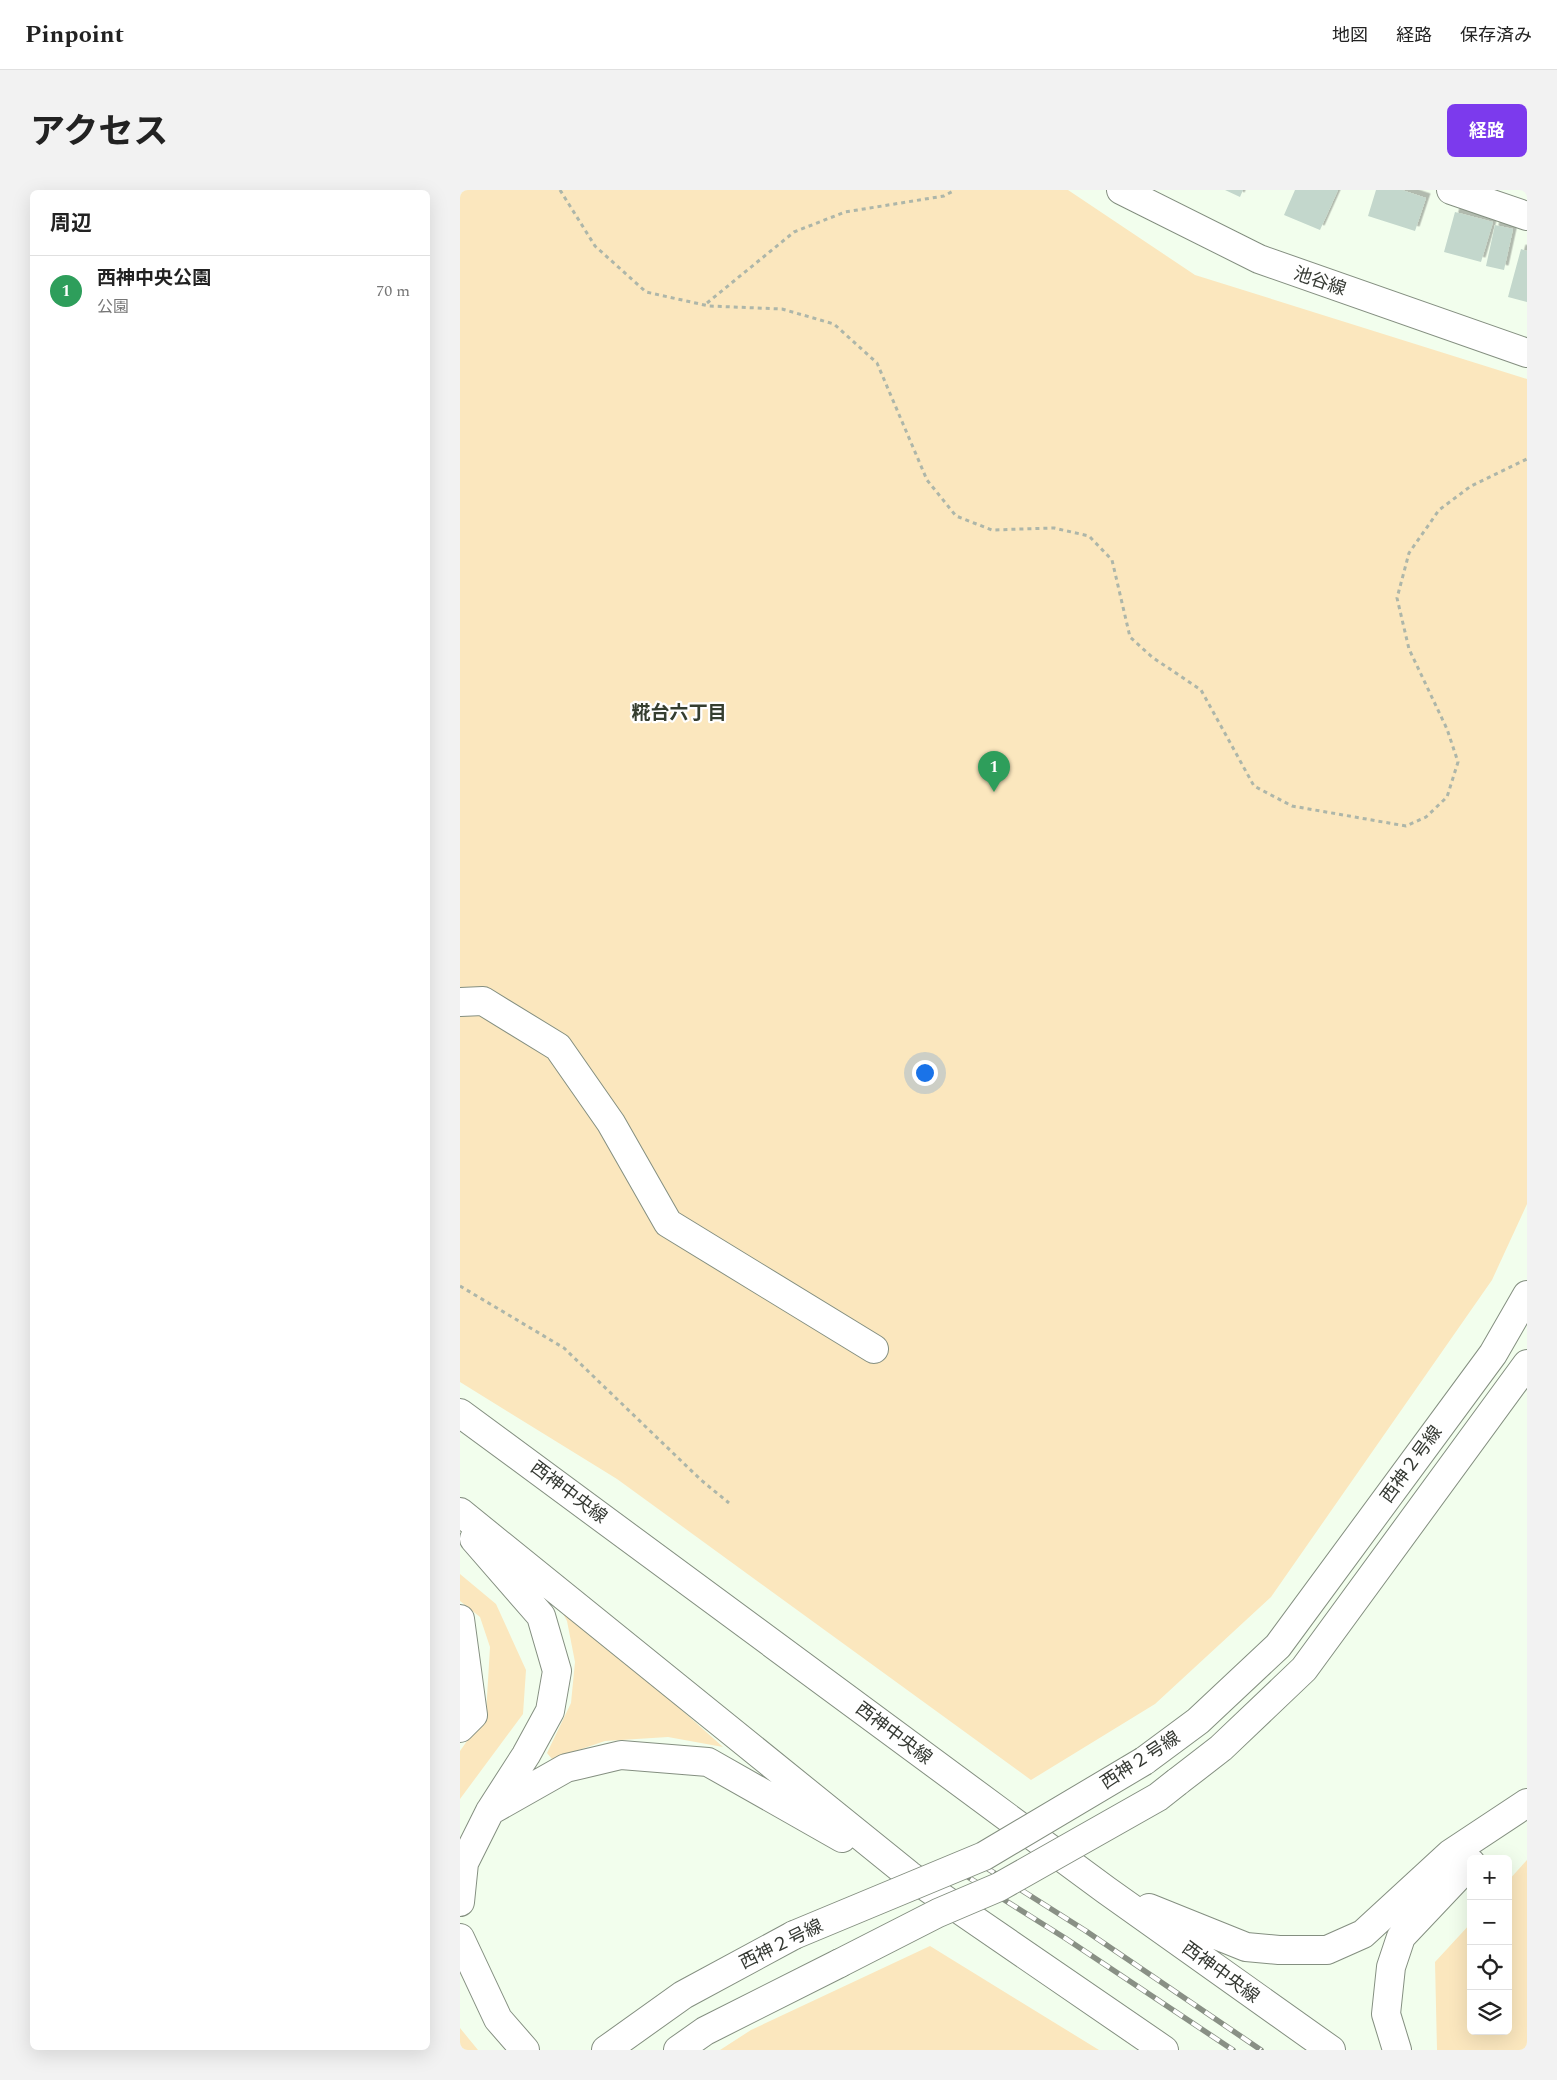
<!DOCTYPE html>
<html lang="ja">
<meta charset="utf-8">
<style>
:root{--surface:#fff;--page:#f2f2f2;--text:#222;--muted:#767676;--line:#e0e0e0;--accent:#7c3aed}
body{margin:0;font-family:Spectral,"Noto Sans JP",serif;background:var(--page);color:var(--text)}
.controls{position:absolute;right:15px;bottom:15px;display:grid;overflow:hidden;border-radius:8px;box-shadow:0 5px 20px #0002}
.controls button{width:45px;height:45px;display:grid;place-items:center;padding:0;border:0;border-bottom:1px solid var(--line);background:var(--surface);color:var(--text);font:25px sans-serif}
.you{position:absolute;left:464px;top:882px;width:18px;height:18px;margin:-12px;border:4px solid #fff;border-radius:50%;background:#1a73e8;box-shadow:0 0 0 8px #1a73e833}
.badge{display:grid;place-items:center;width:32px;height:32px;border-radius:50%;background:var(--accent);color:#fff;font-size:16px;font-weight:700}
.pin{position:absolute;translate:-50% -41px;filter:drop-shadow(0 1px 2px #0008)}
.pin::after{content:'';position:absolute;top:26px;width:18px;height:15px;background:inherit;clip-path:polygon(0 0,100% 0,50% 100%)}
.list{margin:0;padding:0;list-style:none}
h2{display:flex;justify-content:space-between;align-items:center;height:65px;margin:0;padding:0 20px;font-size:21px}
h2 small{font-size:16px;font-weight:400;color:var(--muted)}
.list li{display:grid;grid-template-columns:32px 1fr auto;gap:15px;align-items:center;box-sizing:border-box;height:70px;padding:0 20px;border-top:1px solid var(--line)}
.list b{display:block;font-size:19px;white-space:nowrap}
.list p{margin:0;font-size:16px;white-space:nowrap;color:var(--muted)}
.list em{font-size:16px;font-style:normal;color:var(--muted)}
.icon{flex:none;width:28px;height:28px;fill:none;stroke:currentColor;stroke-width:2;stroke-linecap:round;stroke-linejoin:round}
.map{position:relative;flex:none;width:1067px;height:1860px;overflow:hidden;border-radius:8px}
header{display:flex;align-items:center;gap:30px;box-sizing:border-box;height:70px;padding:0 25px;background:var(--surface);border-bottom:1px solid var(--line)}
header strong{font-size:24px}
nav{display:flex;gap:28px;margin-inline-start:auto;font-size:18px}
.intro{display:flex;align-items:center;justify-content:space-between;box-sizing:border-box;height:120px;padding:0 30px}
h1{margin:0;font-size:35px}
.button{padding:12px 22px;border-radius:8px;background:var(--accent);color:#fff;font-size:18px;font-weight:700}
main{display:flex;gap:30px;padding:0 30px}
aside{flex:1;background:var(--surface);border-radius:8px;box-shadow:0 5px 20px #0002}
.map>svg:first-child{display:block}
.green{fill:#fbe7be}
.building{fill:#c3d7cc;filter:url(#shadow)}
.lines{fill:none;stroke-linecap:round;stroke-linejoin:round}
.minor-casing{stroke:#848f80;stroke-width:30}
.path{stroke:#adb6a9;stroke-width:3;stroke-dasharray:4 4;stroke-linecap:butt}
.minor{stroke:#fff;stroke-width:28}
.rail-casing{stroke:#899085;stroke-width:5.5}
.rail{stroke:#fff;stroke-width:4;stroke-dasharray:11;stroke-linecap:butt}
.minor-bridge-casing{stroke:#848f80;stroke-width:30;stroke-linecap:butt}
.minor-bridge{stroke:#fff;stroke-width:28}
.labels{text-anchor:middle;stroke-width:4.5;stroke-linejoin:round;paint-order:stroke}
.street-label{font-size:18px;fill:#353933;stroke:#fff}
.neighbourhood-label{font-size:19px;font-weight:bold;fill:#353e30;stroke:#fff}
</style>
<header>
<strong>Pinpoint</strong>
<nav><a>地図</a><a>経路</a><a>保存済み</a></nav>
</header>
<div class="intro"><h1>アクセス</h1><a class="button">経路</a></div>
<main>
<aside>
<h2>周辺<small></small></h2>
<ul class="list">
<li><span class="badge" style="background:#2e9e5b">1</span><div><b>西神中央公園</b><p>公園</p></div><em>70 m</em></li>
</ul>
</aside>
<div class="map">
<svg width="1067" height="1860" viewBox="0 0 1067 1860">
<defs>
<filter id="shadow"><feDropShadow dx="4.5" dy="-4.5" stdDeviation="0" flood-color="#0004"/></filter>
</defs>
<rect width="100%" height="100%" fill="#f2feed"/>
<!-- green -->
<path class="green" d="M0,0H608L735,85L1067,189V1014L1032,1090L811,1407L695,1514L571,1590L157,1289L0,1192Z
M0,1384L36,1414L66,1480L63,1524L0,1609V1561L26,1524L30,1457L20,1427L0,1411Z
M92,1404L263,1557L208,1547L145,1551L92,1569L87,1563L111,1513L115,1472L107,1431Z
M1067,1670V1860H977L975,1772L1011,1733V1841H1048V1691Z
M470,1756L639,1860H260L291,1840Z
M0,1838L18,1860H0Z"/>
<!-- building -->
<path class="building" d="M765,0H783L780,7Z
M835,0H878L860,40L824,25Z
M916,0H942L966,8L955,41L908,26Z
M995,22L1033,32L1021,72L984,62Z
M1035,35L1053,39L1044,80L1026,76Z
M1061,59L1067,61V112L1048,107Z"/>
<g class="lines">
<defs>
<path id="minor" d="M661,0L799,69L1067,163
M991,0L1067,26
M0,812L23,811L98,857L151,933L208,1033L414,1159
M0,1223L646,1700L871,1860
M0,1322L449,1685L704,1860
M0,1429L13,1525L0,1538
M684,1571L738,1531L818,1456L1033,1164L1067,1105
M717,1592L761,1558L844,1479L1067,1174
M30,1621L106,1578L161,1565L248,1572L382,1648
M0,1712L4,1673L30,1621L66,1565L90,1521L97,1481L81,1426L14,1349
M689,1718L786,1757L819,1760H867L903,1744L990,1664L1067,1613
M0,1748L38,1829L65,1860
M146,1860L223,1805L334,1745
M218,1860L245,1841L380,1773
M937,1860L926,1824L931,1777L941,1747L1011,1673"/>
</defs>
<!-- minor casing -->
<use href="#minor" class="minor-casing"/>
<!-- path -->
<path class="path" d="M100,0L135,56L186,102L249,116L322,119L374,134L417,173L467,290L496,326L532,340L594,338L629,346L652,370L670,447L692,467L741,500L794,596L832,616L946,636L966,627L987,607L998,572L987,539L949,459L937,408L949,363L979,320L1011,296L1067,269
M247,113L334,42L385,22L484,6L495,0
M0,1096L104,1158L241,1290L269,1313"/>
<!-- minor -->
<use href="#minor" class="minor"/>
<defs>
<path id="rail" d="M506,1665L626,1741L801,1860
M492,1677L605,1748L773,1860"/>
</defs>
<!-- rail casing -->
<use href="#rail" class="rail-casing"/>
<!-- rail -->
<use href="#rail" class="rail"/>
<defs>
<path id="minor-bridge" d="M334,1745L524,1666L684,1571
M380,1773L478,1723L539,1697L698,1607L717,1592"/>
</defs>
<!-- minor-bridge casing -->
<use href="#minor-bridge" class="minor-bridge-casing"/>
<!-- minor-bridge -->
<use href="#minor-bridge" class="minor-bridge"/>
</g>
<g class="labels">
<!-- street labels -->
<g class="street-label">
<text transform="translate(860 91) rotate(19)" y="6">池谷線</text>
<text transform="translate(951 1274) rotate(-54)" y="6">西神２号線</text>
<text transform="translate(109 1302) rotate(37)" y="6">西神中央線</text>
<text transform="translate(434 1543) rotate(37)" y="6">西神中央線</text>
<text transform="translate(680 1570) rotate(-33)" y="6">西神２号線</text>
<text transform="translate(321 1754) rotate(-26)" y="6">西神２号線</text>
<text transform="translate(761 1782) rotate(36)" y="6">西神中央線</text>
</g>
<!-- neighbourhood labels -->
<g class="neighbourhood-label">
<text x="219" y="529">糀台六丁目</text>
</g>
</g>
</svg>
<div class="controls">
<button>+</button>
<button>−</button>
<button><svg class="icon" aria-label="locate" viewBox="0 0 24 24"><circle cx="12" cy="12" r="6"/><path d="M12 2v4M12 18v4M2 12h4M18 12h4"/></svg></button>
<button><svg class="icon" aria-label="layers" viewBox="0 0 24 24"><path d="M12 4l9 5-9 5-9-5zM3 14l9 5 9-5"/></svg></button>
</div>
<div class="you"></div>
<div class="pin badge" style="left:534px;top:602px;background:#2e9e5b">1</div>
</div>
</main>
